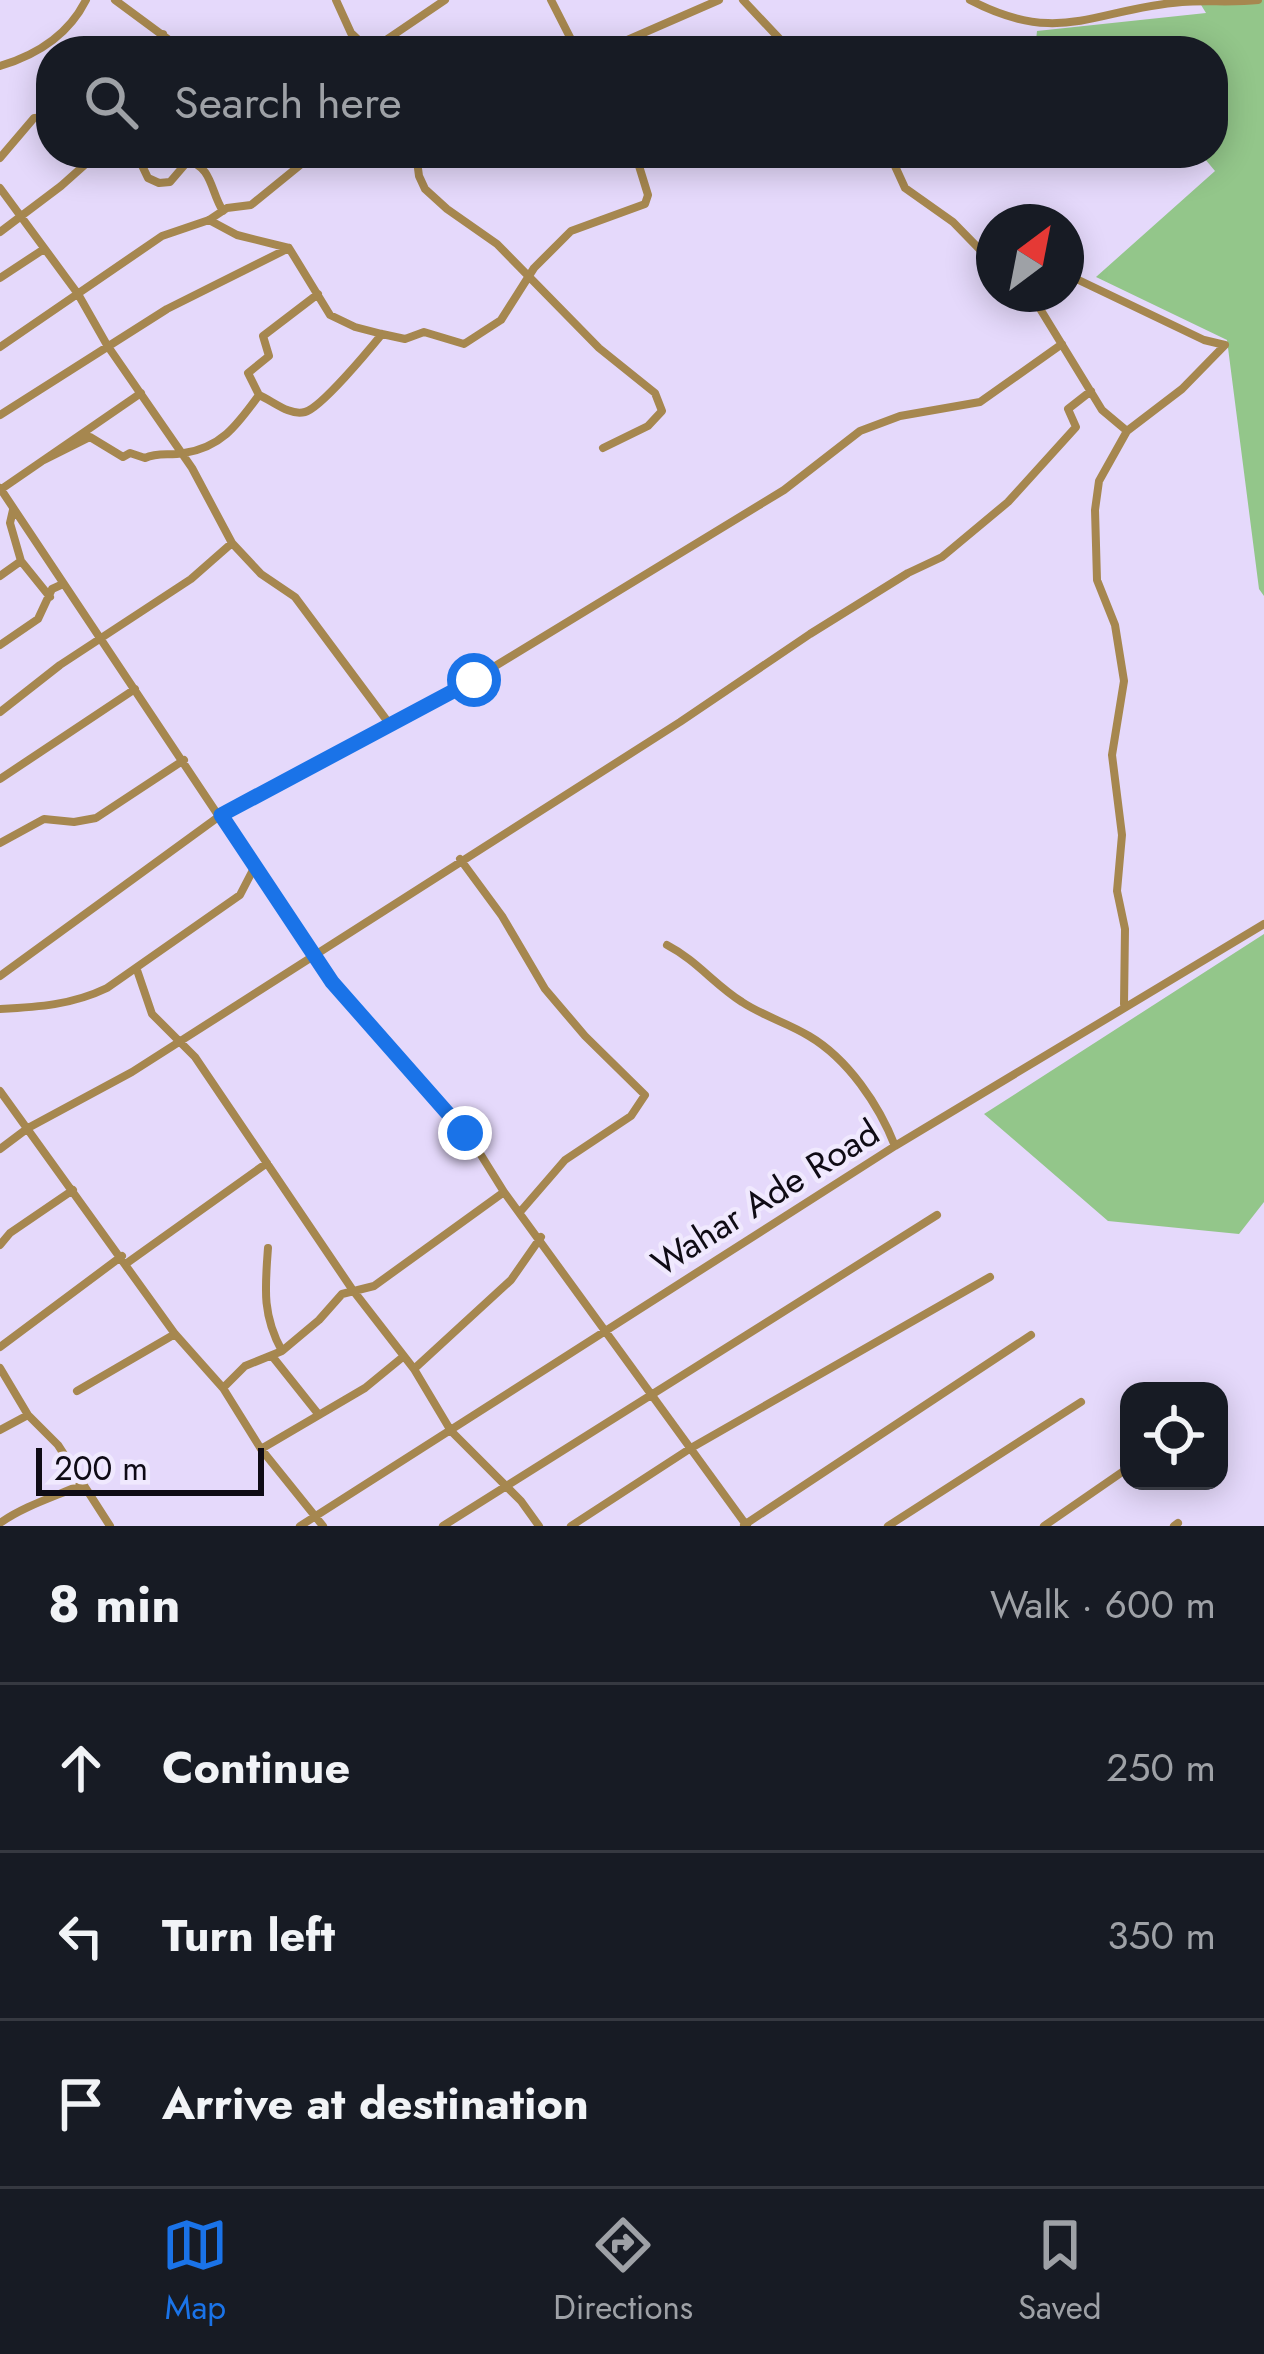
<!DOCTYPE html>
<meta charset="utf-8">
<style>
:root{--surface:#171b24;--page:#242831;--text:#f1f3f6;--muted:#9ea1a6;--line:#363941;--accent:#1a73e8}
body{margin:0;font-family:Jost,sans-serif;background:var(--page);color:var(--text)}
.controls{position:absolute;right:36px;bottom:36px;display:grid;overflow:hidden;border-radius:24px;box-shadow:0 6px 30px #0003}
.controls button{width:108px;height:108px;display:grid;place-items:center;padding:0;border:0;border-bottom:3px solid var(--line);background:var(--surface);color:var(--text);font:60px sans-serif}
.compass{position:absolute;left:976px;top:204px;width:108px;height:108px;border-radius:50%;background:var(--surface);box-shadow:0 6px 30px #0003;rotate:32deg}
.scale{position:absolute;left:36px;bottom:30px;width:228px;box-sizing:border-box;padding-left:12px;border:6px solid #0f0b15;border-top:0;font-size:33px;line-height:42px;white-space:nowrap;color:#0f0b15;-webkit-text-stroke:9px #f0e9fe;paint-order:stroke}
.stop{position:absolute;width:36px;height:36px;margin:-27px;border:9px solid #1a73e8;border-radius:50%;background:#fff}
.stop.end{background:#1a73e8;border-color:#fff;box-shadow:0 3px 12px #0008}
.list{margin:0;padding:0;list-style:none}
h2{display:flex;justify-content:space-between;align-items:center;height:156px;margin:0;padding:0 48px;font-size:51px}
h2 small{font-size:39px;font-weight:400;color:var(--muted)}
.list li{display:grid;grid-template-columns:78px 1fr auto;gap:36px;align-items:center;box-sizing:border-box;height:168px;padding:0 48px;border-top:3px solid var(--line)}
.list b{display:block;font-size:45px;white-space:nowrap}
.list em{font-size:39px;font-style:normal;color:var(--muted)}
.icon{flex:none;width:66px;height:66px;fill:none;stroke:currentColor;stroke-width:2;stroke-linecap:round;stroke-linejoin:round}
.map{position:relative;flex:none;width:1264px;height:1526px;overflow:hidden}
.search{position:absolute;background:var(--surface);box-shadow:0 6px 30px #0003;left:36px;right:36px;top:36px;height:132px;display:flex;align-items:center;gap:30px;box-sizing:border-box;padding:0 42px;border-radius:48px;color:var(--muted);font-size:45px}
.sheet{height:660px;background:var(--surface)}
nav{display:flex;justify-content:space-around;align-items:center;box-sizing:border-box;height:168px;border-top:3px solid var(--line);background:var(--surface);font-size:33px;color:var(--muted)}
nav a{display:grid;justify-items:center;gap:6px}
nav .on{color:var(--accent)}
.map>svg:first-child{display:block}
.green{fill:#93c68a}
.lines{fill:none;stroke-linecap:round;stroke-linejoin:round}
.minor{stroke:#a6874f;stroke-width:8}
.route{stroke:#1a73e8;stroke-width:15}
.labels{text-anchor:middle;stroke-width:9;stroke-linejoin:round;paint-order:stroke}
.street-label{font-size:36px;fill:#0f0b15;stroke:#f0e9fe}
</style>
<div class="map">
<svg width="1264" height="1526" viewBox="0 0 1264 1526">
<rect width="100%" height="100%" fill="#e5d9fb"/>
<!-- green -->
<path class="green" d="M1198,0H1264V596L1259,589L1227,340L1096,277L1215,171L1200,153H1213V51H1035L1037,31L1206,13Z
M1264,934V1202L1239,1234L1108,1221L984,1114Z"/>
<g class="lines">
<!-- minor -->
<path class="minor" d="M115,0L184,51
M336,0L351,33L370,51
M551,0L577,51
M743,0L791,51
M970,0C1060,47 1094,9 1182,2C1207,0 1233,3 1258,0
M366,45L386,40L445,0
M158,51L163,34
M602,51L719,0
M0,66C37,55 68,36 86,0
M136,153L148,178L159,183L170,182L188,161C212,166 211,193 223,211
M416,153L419,176L425,189L447,209L497,244L599,348L655,393L662,411L648,426L603,448
M889,153L905,188L953,222L994,264
M0,158L34,118L51,117
M0,188L78,294L107,345L192,468L232,543L261,574L295,597L391,726
M209,220L237,235L289,248L330,315L355,327L382,334L405,339L424,332L464,344L501,320L534,268L571,231L645,204L648,195L635,153
M0,232L61,186L98,153
M1066,274L1204,340L1225,345L1182,389L1127,431L1099,481L1095,510L1097,580L1115,625L1124,681L1112,755L1122,835L1117,891L1125,929L1124,1004
M0,278L44,249
M1031,294L1102,410L1127,431
M0,347L162,236L209,220L227,208L251,205L315,153
M259,395C273,401 289,416 305,412C321,408 369,350 382,334
M0,415L167,309L289,248
M42,461L90,437L123,457L130,453L145,458C158,452 169,456 184,453C222,447 237,425 259,395L248,373L269,356L263,336L318,294
M0,488L298,935L332,983L471,1139L504,1192L747,1526
M0,490L141,393
M21,561L50,597
M0,576L21,561L10,523L13,510
M0,645L38,619L52,589L63,584
M0,712L60,665L191,579L232,543
M0,779L135,689
M0,843L44,819L74,822L96,818L184,760
M460,859L502,916L545,989L585,1036L645,1095L631,1116L565,1160L520,1212
M667,945C696,960 715,985 742,1002C763,1016 788,1023 809,1036C848,1059 879,1105 895,1146
M137,970L152,1014L195,1057L352,1289L414,1369L451,1431L521,1501L539,1526
M0,976L221,815L474,679L784,490L860,431L900,416L980,402L1062,344
M0,1009C38,1007 72,1005 107,988L240,895L254,868
M0,1091L175,1334L223,1388L261,1449L323,1526
M0,1149L28,1128L132,1072L680,722L810,634L908,573L942,557L1008,502L1076,427L1068,409L1091,391
M0,1245L10,1233L73,1190
M268,1248C265,1288 262,1315 282,1351
M127,1263L267,1163
M0,1347L122,1256
M272,1356L319,1415
M0,1368L28,1415L58,1445L110,1526
M414,1369L511,1280L541,1237
M223,1388L245,1366L282,1351L319,1320L342,1294L374,1286L504,1192
M77,1391L175,1334
M0,1430L28,1415
M261,1449L365,1388L404,1356
M0,1523C24,1506 54,1497 81,1485
M744,1525L1031,1335
M300,1526L895,1146L1264,924
M443,1526L937,1215
M571,1526L691,1448L990,1277
M888,1526L1081,1402
M1044,1526L1128,1468
M1174,1526L1178,1523"/>
</g>
<g class="lines">
<!-- route -->
<path class="route" d="M465,1133L332,982L221,815L474,680"/>
</g>
<g class="labels">
<!-- street labels -->
<g class="street-label">
<text transform="translate(765 1197) rotate(-32)" y="13">Wahar Ade Road</text>
</g>
</g>
</svg>
<div class="controls">
<button><svg class="icon" aria-label="locate" viewBox="0 0 24 24"><circle cx="12" cy="12" r="6"/><path d="M12 2v4M12 18v4M2 12h4M18 12h4"/></svg></button>
</div>
<svg class="compass" viewBox="-18 -18 36 36"><path d="M0-13l5 13h-10z" fill="#e53935"/><path d="M0 13l5-13h-10z" fill="#9ea1a6"/></svg>
<div class="scale">200 m</div>
<div class="stop" style="left:474px;top:680px"></div>
<div class="stop end" style="left:465px;top:1133px"></div>
<div class="search"><svg class="icon" aria-label="search" viewBox="0 0 24 24"><circle cx="10" cy="10" r="6"/><path d="M15 15l6 6"/></svg>Search here</div>
</div>
<section class="sheet">
<h2>8 min<small>Walk · 600 m</small></h2>
<ul class="list">
<li><svg class="icon" aria-label="ahead" viewBox="0 0 24 24"><path d="M12 20V5M6 11l6-6 6 6"/></svg><div><b>Continue</b></div><em>250 m</em></li>
<li><svg class="icon" aria-label="left" viewBox="0 0 24 24"><path d="M17 20v-9H6M10 6l-5 5 5 5"/></svg><div><b>Turn left</b></div><em>350 m</em></li>
<li><svg class="icon" aria-label="arrive" viewBox="0 0 24 24"><path d="M6 21V4h12l-3 4 3 4H6"/></svg><div><b>Arrive at destination</b></div></li>
</ul>
</section>
<nav>
<a class="on"><svg class="icon" aria-label="map" viewBox="0 0 24 24"><path d="M3 6l6-2 6 2 6-2v14l-6 2-6-2-6 2zM9 4v14M15 6v14"/></svg>Map</a>
<a><svg class="icon" aria-label="directions" viewBox="0 0 24 24"><path d="M12 3l9 9-9 9-9-9zM9 14v-3h6M13 9l2 2-2 2"/></svg>Directions</a>
<a><svg class="icon" aria-label="saved" viewBox="0 0 24 24"><path d="M7 4h10v16l-5-4-5 4z"/></svg>Saved</a>
</nav>
